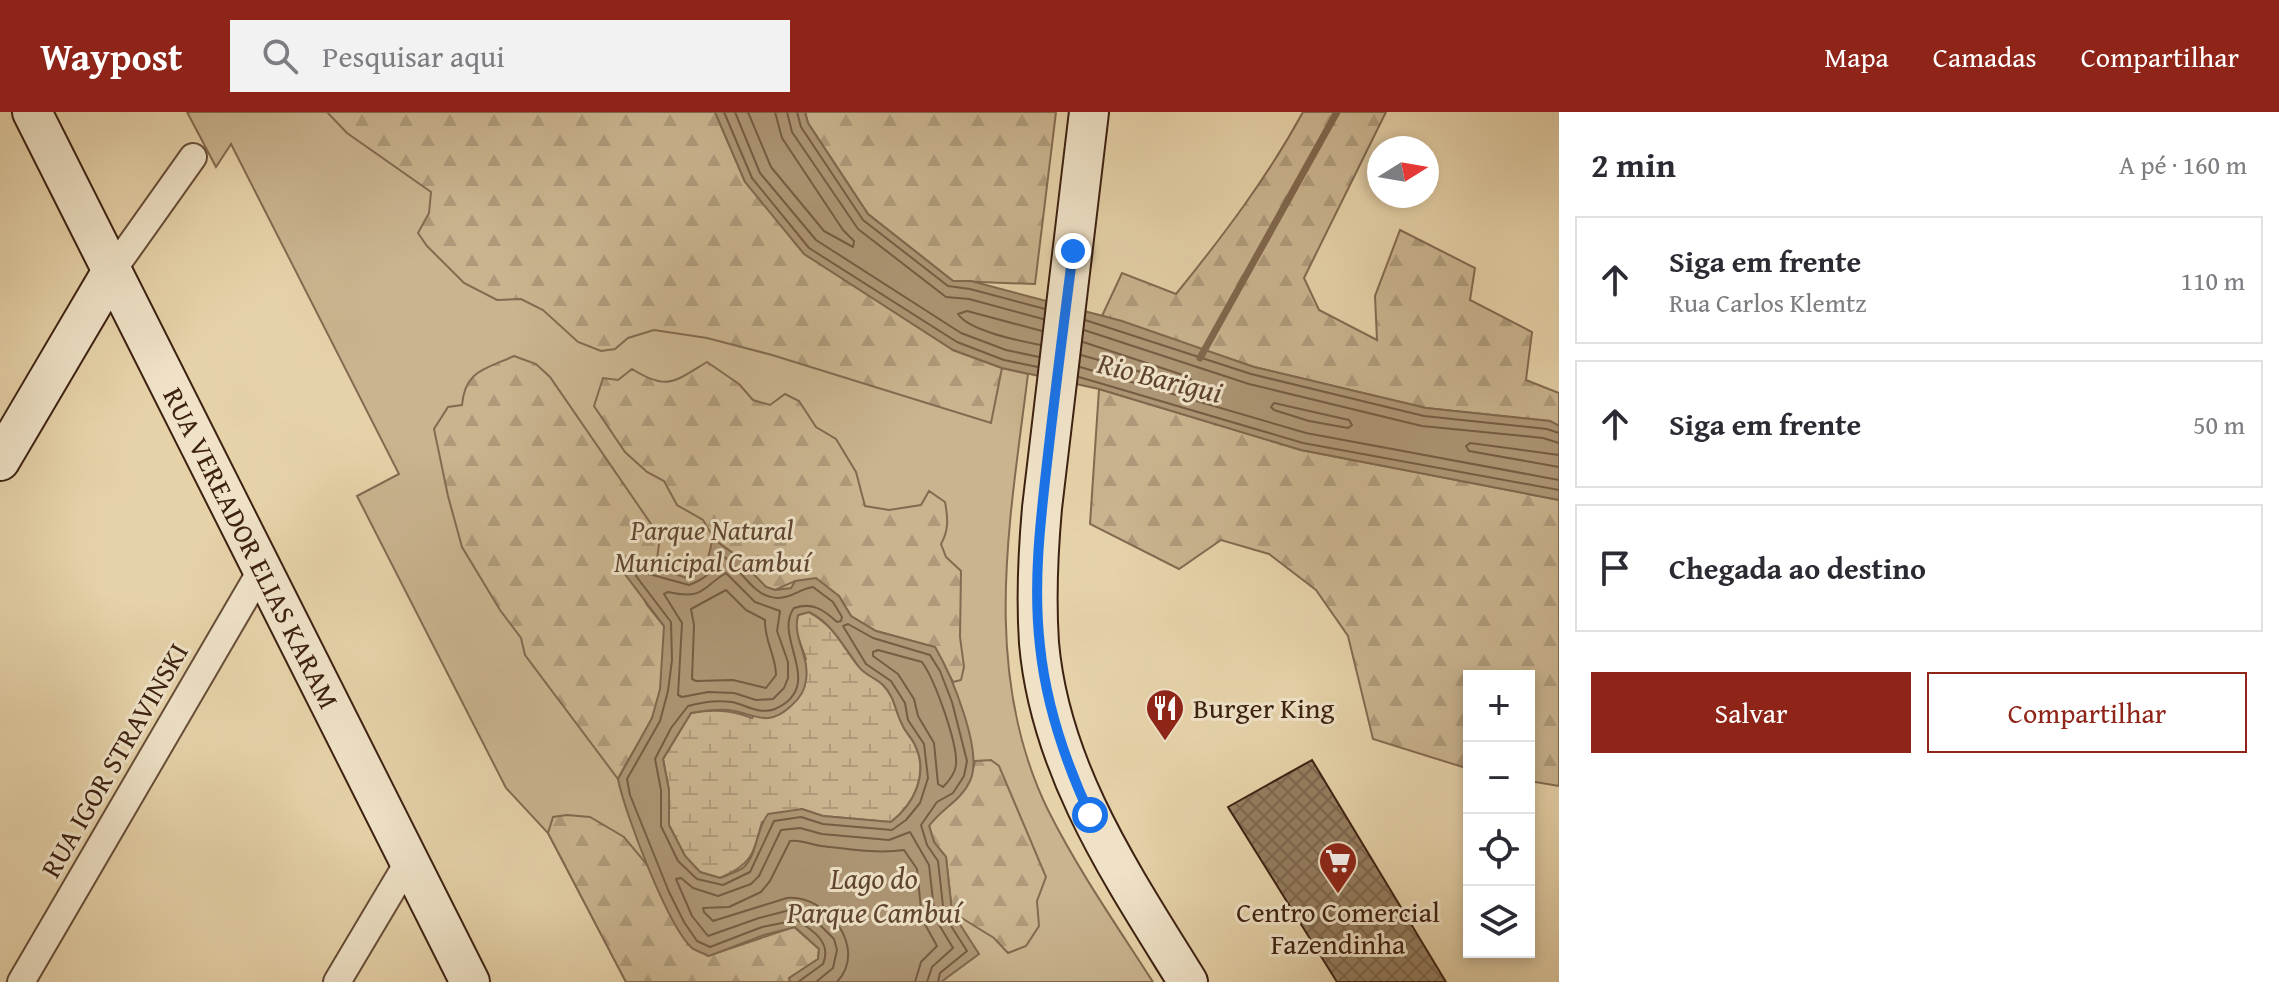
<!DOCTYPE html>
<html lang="pt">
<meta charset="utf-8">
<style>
:root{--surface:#fff;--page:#f2f2f3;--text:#2b2b33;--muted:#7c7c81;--line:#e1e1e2;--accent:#8f2418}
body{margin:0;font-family:"Gentium Book Plus",serif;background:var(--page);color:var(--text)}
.controls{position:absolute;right:24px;bottom:24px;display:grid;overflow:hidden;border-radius:0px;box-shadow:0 4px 12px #0003}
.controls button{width:72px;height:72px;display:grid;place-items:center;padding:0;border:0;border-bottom:2px solid var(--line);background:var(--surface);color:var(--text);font:40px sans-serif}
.compass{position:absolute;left:1367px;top:24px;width:72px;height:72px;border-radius:50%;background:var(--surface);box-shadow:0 4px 12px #0003;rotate:79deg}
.stop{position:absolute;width:24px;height:24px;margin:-18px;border:6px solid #1a73e8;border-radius:50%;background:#fff}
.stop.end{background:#1a73e8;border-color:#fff;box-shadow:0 2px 8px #0008}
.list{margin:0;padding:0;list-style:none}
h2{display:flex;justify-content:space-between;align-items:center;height:104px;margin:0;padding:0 32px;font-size:34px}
h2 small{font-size:26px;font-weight:400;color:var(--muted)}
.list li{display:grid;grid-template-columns:52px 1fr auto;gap:24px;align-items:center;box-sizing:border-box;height:128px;margin:0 16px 16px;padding:0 16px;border:2px solid var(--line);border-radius:0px}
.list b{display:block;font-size:30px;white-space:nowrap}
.list p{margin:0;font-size:26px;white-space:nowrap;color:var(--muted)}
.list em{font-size:26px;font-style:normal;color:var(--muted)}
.actions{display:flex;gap:16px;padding:24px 32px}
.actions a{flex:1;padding:18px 0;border:2px solid var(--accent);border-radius:0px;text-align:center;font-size:28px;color:var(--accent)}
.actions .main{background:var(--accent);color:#fff}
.icon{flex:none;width:44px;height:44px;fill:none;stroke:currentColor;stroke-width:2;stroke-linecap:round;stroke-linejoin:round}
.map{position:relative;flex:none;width:1559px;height:870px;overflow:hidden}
header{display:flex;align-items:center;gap:48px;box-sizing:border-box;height:112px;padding:0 40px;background:var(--accent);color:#fff}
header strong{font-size:38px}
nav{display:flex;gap:44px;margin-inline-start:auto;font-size:28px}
.search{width:560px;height:72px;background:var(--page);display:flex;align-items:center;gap:20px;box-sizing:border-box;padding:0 28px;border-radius:0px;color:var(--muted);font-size:30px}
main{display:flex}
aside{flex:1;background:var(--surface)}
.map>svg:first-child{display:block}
.green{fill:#c9b48f;stroke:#836a50;stroke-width:2}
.forest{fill:url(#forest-firs);stroke:#836a50;stroke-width:2}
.wetland{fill:url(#wetland-marsh);stroke:#836a50;stroke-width:2}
.water{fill:#ad9675;stroke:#80674d;stroke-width:2;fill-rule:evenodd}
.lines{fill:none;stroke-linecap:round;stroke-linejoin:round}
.shore{stroke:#755c43;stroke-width:2}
.stream{stroke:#80674d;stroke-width:7}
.building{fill:url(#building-cross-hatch);stroke:#3d2111;stroke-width:2}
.street-casing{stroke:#674d37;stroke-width:30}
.secondary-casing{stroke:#3d2111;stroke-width:42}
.street{stroke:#efe2c7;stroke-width:26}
.secondary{stroke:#efe2c7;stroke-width:38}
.route{stroke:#1a73e8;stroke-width:10}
.labels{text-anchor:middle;stroke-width:6;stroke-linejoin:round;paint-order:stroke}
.park-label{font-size:28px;font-style:italic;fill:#604630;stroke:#efe2c7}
.street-label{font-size:28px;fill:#3d2111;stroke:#efe2c7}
.poi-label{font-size:28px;fill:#3d2111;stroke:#efe2c7;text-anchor:start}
.water-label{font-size:30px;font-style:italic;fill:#5f442f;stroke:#efe2c7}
</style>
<header>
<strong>Waypost</strong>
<div class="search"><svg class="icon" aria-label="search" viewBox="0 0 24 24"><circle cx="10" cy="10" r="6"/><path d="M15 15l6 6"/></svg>Pesquisar aqui</div>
<nav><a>Mapa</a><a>Camadas</a><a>Compartilhar</a></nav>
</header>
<main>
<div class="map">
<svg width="1559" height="870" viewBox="0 0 1559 870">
<defs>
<pattern id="forest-firs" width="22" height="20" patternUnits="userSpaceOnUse" patternTransform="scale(2)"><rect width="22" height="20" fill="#c9b48f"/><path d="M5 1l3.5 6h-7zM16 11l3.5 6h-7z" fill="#ae9a7a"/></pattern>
<pattern id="wetland-marsh" width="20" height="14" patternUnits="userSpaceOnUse" patternTransform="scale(2)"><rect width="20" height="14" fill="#c9b48f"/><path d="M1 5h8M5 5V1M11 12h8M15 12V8" fill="none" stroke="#ae9a7a"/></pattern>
<pattern id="building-cross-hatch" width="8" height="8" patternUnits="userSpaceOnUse" patternTransform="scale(2)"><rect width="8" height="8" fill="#957d60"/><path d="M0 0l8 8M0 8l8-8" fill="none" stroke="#7b664e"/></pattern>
</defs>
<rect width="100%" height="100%" fill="#e6d2a9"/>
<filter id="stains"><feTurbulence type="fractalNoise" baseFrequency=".0025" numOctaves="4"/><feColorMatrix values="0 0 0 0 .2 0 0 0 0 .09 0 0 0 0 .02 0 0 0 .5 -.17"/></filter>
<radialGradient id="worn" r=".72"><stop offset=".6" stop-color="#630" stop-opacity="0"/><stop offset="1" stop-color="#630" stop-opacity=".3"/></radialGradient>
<!-- green -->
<path class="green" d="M187,0H715L745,70L1002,256L1028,262C1010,408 980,559 1048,698C1078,758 1117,814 1153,870H626L548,721L506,676L357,384L399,362L231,32L216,55Z"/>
<!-- forest -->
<path class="forest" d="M327,0H715L745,70L953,238L1002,256L991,311L772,243L707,226L654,218L628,226L615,237L601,239L578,230L543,198L521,187L497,188L464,171L427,134L418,121L429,101L431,80L347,21Z
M805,0H1056L1035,172L953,169L868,102L808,11Z
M1303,0H1386L1304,166L1319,198L1377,228L1375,184L1400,118L1475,156L1470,188L1532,220L1526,268L1559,281V314L1550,309L1426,296L1254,255L1102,204L1122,161L1176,182C1223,124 1267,66 1303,0Z
M514,244L536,252L550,265L660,425L657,447L649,452L635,449L626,453L647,493L664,514C664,544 665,578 652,606C643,627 628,646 618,667L525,543L521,526L500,498L462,435L448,384L434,317L448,295L462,293C465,258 486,257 514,244Z
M707,250L739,272L753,288L770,293L785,282L799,289L816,315L836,327L856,360L865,394L889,398L921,393L929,379L945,390C948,406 949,418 941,432L946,445L961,459L960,525L964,555L961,568L953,570L935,535L876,519L851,504L839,484L795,469L775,478L766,475L734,442L715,428L703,408L677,393L664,369L647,360L625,340L594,294L603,266L618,268L632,257C667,279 674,270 707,250Z
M1099,277L1301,338L1559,388V674L1529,669V564H1469V657L1373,627L1348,524L1316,478L1269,442L1221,428L1179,457L1090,412Z
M991,648L999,654L1046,765L1037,789L1039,814L1026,834L1008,841L994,826L952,800L946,745L934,730L929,713C950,686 967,688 975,649Z
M567,703L590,705L624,725L649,755L661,784L692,836L708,844L794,815L819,837L818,847L790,866V870H626L548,721L553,705Z"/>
<!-- wetland -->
<path class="wetland" d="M809,500C834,513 842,534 859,555C865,563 876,566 883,573C895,585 895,599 902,612C905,620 912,626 915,633C929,662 914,692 891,710L823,704L802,697L762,710C753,743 752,752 720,766L700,760L685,744L669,713V678L663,647L691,601C713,597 731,598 752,606L806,547L795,517L798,503Z"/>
<!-- water -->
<path class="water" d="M715,0H805L808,11L868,102L953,169H971L1122,209L1254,255L1426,296L1550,309L1559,314V388L1301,338L1099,277L1002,256L953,238L804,142L745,70Z
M715,428L734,442L766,475L775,478L791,476L795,469L816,466L839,484L851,504L876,519L935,535C951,562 984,640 970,669C961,689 942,696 929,714L934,730L946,745L952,800L979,842L941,870H790L789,866L818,847L819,837L795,815L764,823L709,844C704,841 696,839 692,836C668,815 624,699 618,667L652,606L660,577L664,514L624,461L626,453L635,449L687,466C707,457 708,449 712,429ZM809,500C834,513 842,533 859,555C865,563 876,566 883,573C895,585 895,599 902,612C905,620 912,626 915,633C929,662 914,692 891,710L823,704L802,697L768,702C756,717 758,741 744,755C738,760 727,763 720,766L700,760L685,744L669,713V678L663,647L691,601C703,599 715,597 728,598C755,601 766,617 791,594C798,588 805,579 806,568C810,544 792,526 798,503Z"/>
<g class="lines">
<!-- shore -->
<path class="shore" d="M724,0L752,66L809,136L957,230L1004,248L1038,255
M735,0L760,61L816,128L961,221L1006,238L1039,245
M748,0L771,55L824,119L853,135L854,129L843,118L782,26L775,0
M787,0L792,20L858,117L946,185L969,187L1043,207
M797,0L801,15L863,108L948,174L970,177L1045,197
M1085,208L1251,262L1424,304L1547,317L1559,321
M1084,218L1249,272L1422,314L1543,326L1559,331
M1040,233C1020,229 969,219 958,202L967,199L1042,219
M1081,243L1187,273L1192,269L1189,265L1083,230
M1080,255L1306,321L1559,368
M1079,265L1303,331L1559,378
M1274,291L1349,308L1352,313L1348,316L1309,309L1274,298L1271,295Z
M1559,343L1470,331L1466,334L1469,339L1559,355
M726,461L755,490L780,499L777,519L788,550V566L784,576L773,587L756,588L734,581L708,580L682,585L678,583L682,511L664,482L668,480C704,488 701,476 726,461Z
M726,478L746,498L765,508C764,528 776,544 776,563L766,576L733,568L696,569L692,567L694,513L691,497Z
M878,538L922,550C935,568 958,632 956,653C955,662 949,669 943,675L938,672L934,631L918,604L914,587L898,562L873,544V540Z
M798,870L823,852C832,831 814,819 797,808L762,815L710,835L697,829L684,810L669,780L630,683L627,667L660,609L668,579L672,548L671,510L636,464L638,459L689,473C705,467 712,461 719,445L723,444C741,456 753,486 778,486C793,486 799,477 813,475L833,490L842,505L841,509L837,510C823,497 812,490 794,496C772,525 827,574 775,597C760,603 746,593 732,590C717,588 702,590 688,594L671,616L655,647L661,678V714L678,749L697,767L723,773L750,760L774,709L801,705L823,712L892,718L906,708L920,691L928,666L924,632L908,608L905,591L891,569L866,552L843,514L848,512L873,526L930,543L940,559L952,590L967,649L964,664L953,681L937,690L921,713L927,733L938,749L944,803L967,839L940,861L938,870
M816,870L833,856L837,838L834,827L819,812L799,798H790L759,806L708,824L692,804L676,767L681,766L693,776L718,784L751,772L759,764L781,718L800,716L822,722L889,728L910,720L929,753L935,806L953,836L932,855L927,870
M837,870C869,836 826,782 787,786L713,809L704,800L703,796L729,795L761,780L770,769L790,729C802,727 810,733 821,734C847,737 878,742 904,738L917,757L922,807L937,834L921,850L915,870"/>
<!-- stream -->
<path class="stream" d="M1200,246L1337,0"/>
</g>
<!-- building -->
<path class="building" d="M1312,648L1446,870H1337L1228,695Z"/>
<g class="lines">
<defs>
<path id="street" d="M112,159L193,45
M21,870L262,457
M337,870L409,749"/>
<g id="secondary">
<path id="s1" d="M32,0L470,870"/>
<path d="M1089,0L1042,396C1038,441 1036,486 1039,531C1050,658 1123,765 1188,870"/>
<path d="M0,349L112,159"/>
</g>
</defs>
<!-- street casing -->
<use href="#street" class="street-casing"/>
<!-- secondary casing -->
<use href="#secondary" class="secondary-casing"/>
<!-- street -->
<use href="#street" class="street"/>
<!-- secondary -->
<use href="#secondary" class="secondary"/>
</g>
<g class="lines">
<!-- route -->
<path class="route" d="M1073,139C1064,210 1055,280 1047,351C1040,412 1033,473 1040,534C1046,593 1065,649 1090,703"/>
</g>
<!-- icons -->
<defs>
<symbol id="restaurant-pin" viewBox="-11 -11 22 30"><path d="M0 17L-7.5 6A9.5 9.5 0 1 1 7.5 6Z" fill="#8f2418" stroke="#efe2c7"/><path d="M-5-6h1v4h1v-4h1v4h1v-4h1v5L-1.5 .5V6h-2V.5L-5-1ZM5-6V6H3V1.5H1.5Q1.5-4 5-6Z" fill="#fff"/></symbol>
<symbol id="supermarket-pin" viewBox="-11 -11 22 30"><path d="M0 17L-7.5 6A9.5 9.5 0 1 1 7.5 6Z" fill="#8f2418" stroke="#efe2c7"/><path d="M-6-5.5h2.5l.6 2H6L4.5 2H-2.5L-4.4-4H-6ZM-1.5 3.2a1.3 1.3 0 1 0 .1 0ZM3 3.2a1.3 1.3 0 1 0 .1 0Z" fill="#fff"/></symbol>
</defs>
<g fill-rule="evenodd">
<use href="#restaurant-pin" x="1143" y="574" width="44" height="60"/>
<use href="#supermarket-pin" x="1316" y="727" width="44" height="60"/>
</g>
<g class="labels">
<!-- park labels -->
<g class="park-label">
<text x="712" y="428">Parque Natural<tspan x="712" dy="32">Municipal Cambuí</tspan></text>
</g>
<!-- street labels -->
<g class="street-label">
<text dy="10" stroke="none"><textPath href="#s1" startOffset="488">RUA VEREADOR ELIAS KARAM</textPath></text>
<text transform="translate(114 648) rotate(-60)" y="10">RUA IGOR STRAVINSKI</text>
</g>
<!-- poi labels -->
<g class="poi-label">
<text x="1193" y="606">Burger King</text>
<text x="1338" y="810" text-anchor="middle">Centro Comercial<tspan x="1338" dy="32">Fazendinha</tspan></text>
</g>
<!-- water labels -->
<g class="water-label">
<text transform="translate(1160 266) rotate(14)" y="10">Rio Barigui</text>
<text x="874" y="777">Lago do<tspan x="874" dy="34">Parque Cambuí</tspan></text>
</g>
</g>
<rect width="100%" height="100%" filter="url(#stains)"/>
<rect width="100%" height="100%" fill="url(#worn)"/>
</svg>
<div class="controls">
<button>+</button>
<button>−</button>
<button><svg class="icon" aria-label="locate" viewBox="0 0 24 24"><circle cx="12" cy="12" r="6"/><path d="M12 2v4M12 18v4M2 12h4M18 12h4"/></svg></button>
<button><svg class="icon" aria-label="layers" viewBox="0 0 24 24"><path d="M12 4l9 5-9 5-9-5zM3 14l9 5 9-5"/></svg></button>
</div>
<svg class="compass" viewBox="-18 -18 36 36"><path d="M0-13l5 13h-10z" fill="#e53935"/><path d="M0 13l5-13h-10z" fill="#7c7c81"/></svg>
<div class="stop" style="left:1090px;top:703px"></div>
<div class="stop end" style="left:1073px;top:139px"></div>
</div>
<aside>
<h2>2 min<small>A pé · 160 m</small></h2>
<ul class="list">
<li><svg class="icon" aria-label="ahead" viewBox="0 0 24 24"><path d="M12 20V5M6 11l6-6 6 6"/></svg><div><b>Siga em frente</b><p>Rua Carlos Klemtz</p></div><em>110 m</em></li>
<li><svg class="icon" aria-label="ahead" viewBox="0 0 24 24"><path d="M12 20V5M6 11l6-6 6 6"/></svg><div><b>Siga em frente</b></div><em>50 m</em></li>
<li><svg class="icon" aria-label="arrive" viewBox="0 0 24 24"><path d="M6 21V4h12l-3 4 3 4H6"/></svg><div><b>Chegada ao destino</b></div></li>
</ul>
<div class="actions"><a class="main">Salvar</a><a>Compartilhar</a></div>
</aside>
</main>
